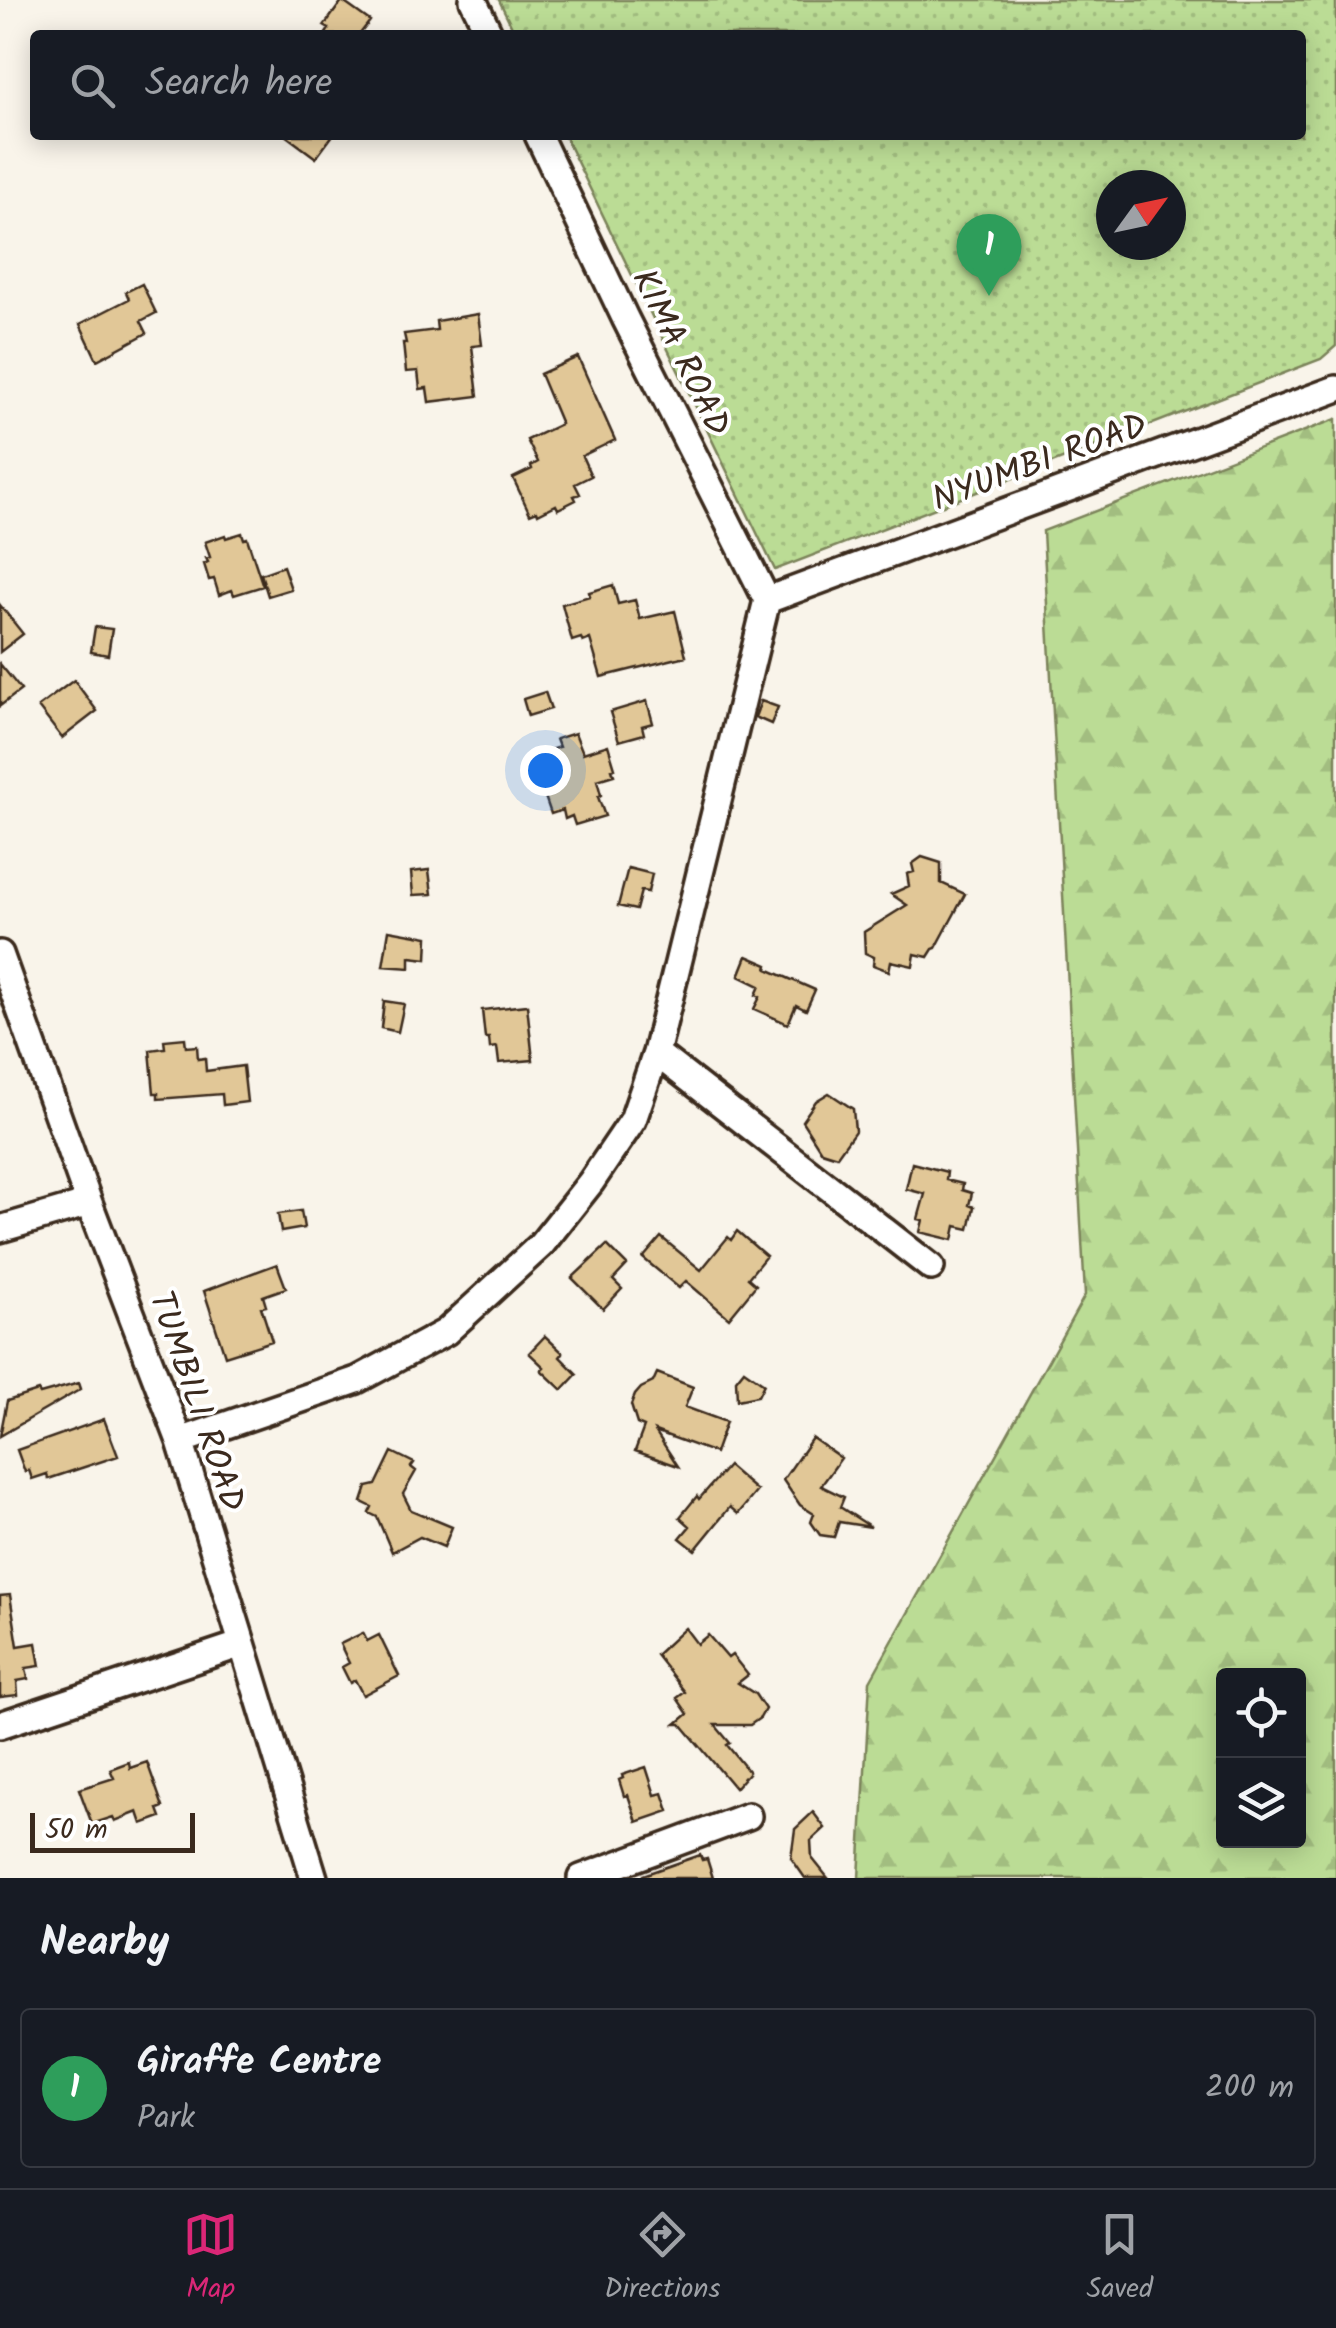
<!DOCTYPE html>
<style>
:root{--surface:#171b24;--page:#20242c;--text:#f1f3f6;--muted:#9ea1a6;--line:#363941;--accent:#db2777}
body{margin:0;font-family:Kalam,sans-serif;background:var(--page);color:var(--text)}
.controls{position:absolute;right:30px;bottom:30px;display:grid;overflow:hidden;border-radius:10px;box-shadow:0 5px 25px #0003}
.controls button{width:90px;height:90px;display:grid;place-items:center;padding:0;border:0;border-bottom:2px solid var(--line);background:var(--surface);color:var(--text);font:50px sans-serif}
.compass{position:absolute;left:1096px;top:170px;width:90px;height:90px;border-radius:50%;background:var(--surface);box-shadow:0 5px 25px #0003;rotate:57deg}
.scale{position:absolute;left:30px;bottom:25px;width:165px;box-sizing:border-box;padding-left:10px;border:5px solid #3b2a1e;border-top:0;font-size:28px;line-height:35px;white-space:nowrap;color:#3b2a1e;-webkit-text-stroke:8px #fff;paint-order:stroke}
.you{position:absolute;left:545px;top:770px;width:35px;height:35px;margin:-25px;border:8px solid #fff;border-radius:50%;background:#1a73e8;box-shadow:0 0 0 15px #1a73e833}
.badge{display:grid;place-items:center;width:65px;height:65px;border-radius:50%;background:var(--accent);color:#fff;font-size:32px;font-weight:700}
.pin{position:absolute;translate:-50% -82px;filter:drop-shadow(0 2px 5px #0008)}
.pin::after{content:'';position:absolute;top:52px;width:35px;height:30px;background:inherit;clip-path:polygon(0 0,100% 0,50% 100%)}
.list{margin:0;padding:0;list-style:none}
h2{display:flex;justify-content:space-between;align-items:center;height:130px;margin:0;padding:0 40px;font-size:42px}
h2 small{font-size:32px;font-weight:400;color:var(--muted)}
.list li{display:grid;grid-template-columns:65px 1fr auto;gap:30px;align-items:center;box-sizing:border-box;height:160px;margin:0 20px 20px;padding:0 20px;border:2px solid var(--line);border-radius:10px}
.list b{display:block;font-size:38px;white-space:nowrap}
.list p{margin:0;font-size:32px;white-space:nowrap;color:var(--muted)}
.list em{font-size:32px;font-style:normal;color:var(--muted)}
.icon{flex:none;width:55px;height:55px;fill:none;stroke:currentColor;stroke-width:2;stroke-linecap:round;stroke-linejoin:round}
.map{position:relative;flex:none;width:1336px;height:1878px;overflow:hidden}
.search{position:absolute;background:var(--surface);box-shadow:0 5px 25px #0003;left:30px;right:30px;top:30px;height:110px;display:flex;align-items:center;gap:25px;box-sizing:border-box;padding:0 35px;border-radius:10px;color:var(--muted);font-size:38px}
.sheet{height:310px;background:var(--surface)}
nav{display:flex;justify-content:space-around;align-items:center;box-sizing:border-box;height:140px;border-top:2px solid var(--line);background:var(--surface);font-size:28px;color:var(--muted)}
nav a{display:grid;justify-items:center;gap:5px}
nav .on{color:var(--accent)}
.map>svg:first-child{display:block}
.forest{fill:url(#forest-firs);stroke:#7b835a;stroke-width:2.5;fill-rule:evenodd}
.park{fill:url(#park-dots);stroke:#7b835a;stroke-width:2.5;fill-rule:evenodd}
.building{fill:#e1c797;stroke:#3b2a1e;stroke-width:2.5}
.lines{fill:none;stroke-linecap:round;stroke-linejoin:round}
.street-casing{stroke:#3b2a1e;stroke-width:32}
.street{stroke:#fff;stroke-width:25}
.labels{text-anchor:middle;stroke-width:8;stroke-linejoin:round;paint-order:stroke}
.street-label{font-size:35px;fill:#3b2a1e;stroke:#fff}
</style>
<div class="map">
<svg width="1336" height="1878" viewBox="0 0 1336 1878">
<defs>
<pattern id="forest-firs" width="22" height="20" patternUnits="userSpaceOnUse" patternTransform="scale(2.5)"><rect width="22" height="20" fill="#bbdc95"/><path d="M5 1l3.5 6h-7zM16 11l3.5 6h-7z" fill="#a2bd80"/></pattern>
<pattern id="park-dots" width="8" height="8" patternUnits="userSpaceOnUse" patternTransform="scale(2.5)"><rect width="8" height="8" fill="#bbdc95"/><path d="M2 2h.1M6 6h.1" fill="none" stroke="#a2bd80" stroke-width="1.8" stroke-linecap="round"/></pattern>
</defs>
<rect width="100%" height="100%" fill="#f9f4ea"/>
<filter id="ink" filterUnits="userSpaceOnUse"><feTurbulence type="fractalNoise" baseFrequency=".01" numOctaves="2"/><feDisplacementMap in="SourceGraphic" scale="20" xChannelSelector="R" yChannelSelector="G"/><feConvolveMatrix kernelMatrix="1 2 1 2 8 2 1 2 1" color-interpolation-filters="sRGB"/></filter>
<g filter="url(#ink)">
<!-- forest -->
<path class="forest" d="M1336,419V1878H859L870,1681L1085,1295L1043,531ZM1224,1676H1298V1840H1224Z"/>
<!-- park -->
<path class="park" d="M499,0H1336V346L1321,359L775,570L564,135H1301V35H516ZM1111,185H1171V245H1111Z"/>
<!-- building -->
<path class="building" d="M342,1L370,21L359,35H325L329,29L324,26Z
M285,135H333L316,158Z
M142,284L156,313L141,321L147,333L97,360L80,324L129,299L126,292Z
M478,314L482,345L472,346L478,396L429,402L427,388L420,389L418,371L406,372L403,343H406L404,334L437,330L436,321Z
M578,357L615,440L582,456L591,476L575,484L580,494L574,496L576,500L558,509L556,505L538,514L537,511L530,514L513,478L532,469L531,466L538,462L527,440L561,424L540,374Z
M242,533L244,539L247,538L263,586L234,595L232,590L219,595L214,579L209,580L204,564L208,562L206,558L210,557L205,542L225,535L226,538Z
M283,566L291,589L268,596L261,574Z
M613,585L618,604L635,600L640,619L675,611L686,656L601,677L590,639L583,642L581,638L572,641L562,604L590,596L589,592Z
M0,605L23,634L0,652Z
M95,627L112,629L108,655L91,652Z
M0,664L21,690L0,706Z
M74,680L97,711L62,738L38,707Z
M545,692L551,709L528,716L523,699Z
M647,701L653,723L642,726L644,734L619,741L610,712Z
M761,701L778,707L771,724L755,717Z
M575,733L583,753L608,745L615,768L612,769L614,775L597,780L601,795L598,797L605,816L575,825L572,816L565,819L563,810L551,814L542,788L558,782L547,751L559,747L556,739Z
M922,857L941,863V883L965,894L936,948L933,949L928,957L915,954L913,966L891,961L889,971L873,965L874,957L865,953L864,932L907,905L891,894L909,886L907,874L914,872L912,864Z
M628,868L652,874L648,892L641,891L636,910L618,906Z
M429,870L432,894L413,895L411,872Z
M389,930L428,937L427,959L410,957V968L383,966Z
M747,956L768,965L767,969L815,990L806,1010L796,1005L788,1024L754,1009L760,997L756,995L760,986L739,976Z
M384,1001L404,1004L398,1032L381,1028Z
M527,1005L533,1060L499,1063L497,1047L490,1048L489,1038H485L482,1010Z
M185,1038L186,1047L197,1046L198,1059L205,1058L206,1071L243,1066L247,1102L223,1105L222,1094L158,1099V1093H154L150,1050L165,1048L164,1040Z
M829,1093L853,1109L855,1131L837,1156L821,1151L802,1121L816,1101Z
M912,1163L947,1172L946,1180L963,1184L962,1190L972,1193L969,1205L974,1207L969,1229L956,1226L953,1240L920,1232L923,1220L918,1219L925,1194L906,1189Z
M301,1211L304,1228L281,1232L278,1214Z
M737,1231L766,1256L748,1278L756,1285L729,1318L686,1281L679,1288L643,1258L661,1237L701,1270L728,1237L731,1240Z
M607,1245L627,1265L613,1280L622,1289L603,1309L572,1278Z
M277,1264L286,1288L263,1296L266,1306L261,1307L272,1341L225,1356L204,1291Z
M545,1336L563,1353L560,1357L577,1374L562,1390L541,1370L544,1367L529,1353Z
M744,1370L764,1384L758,1396L737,1400L736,1380Z
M657,1373L693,1387L685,1407L726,1422L715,1453L655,1431L678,1466L635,1451L644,1427L637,1424L631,1405L635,1395L641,1388L653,1382Z
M79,1383L81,1389L0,1436L7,1401L38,1391L40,1394Z
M104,1419L118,1456L48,1479L47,1474L32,1479L29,1470L25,1472L17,1450Z
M812,1438L841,1458L821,1486L844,1497L840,1507L871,1527L839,1522L834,1537L820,1535L811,1522L814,1514L800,1505L783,1480Z
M392,1452L414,1463L411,1467L416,1471L403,1494L411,1510L452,1527L444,1547L420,1537L392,1552L377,1517L369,1513L372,1507L362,1502L367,1487L376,1485Z
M728,1466L757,1491L738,1514L730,1507L695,1550L680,1538L690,1526L680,1517L697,1496L699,1499Z
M10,1595L18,1646L36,1643L40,1666L26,1668L28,1679L17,1681L18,1695L0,1697V1596Z
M685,1628L697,1644L708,1635L728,1658L732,1655L748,1675L738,1683L755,1694L765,1709L760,1718L750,1725H715L730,1743L727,1745L749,1772L735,1788L681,1724H676L688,1714L677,1698L685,1692L656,1655Z
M363,1633L367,1641L379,1635L399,1676L363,1695L355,1680L350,1683L342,1667L349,1663L340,1644Z
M129,1762L130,1768L147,1762L163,1807L158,1809L161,1817L142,1824L138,1812L115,1821L113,1817L92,1824L79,1789L114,1778L110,1769Z
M646,1767L655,1795L663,1793L669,1811L637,1822L628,1795L624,1796L619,1780L623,1778L622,1775Z
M813,1812L825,1828L811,1841L812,1858L828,1878H805L791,1858L795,1829Z
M700,1855L702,1860L707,1859L713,1878H644L643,1875Z"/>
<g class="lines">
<defs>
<path id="street" d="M473,0L490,35
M538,135L625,318L767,600
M767,600L1336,389
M0,954L89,1203L180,1441L314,1878
M656,1053L931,1267
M0,1229L89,1203
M180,1441L357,1380L446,1332L541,1245L591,1182L633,1120L656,1053L767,600
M0,1725L242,1644
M581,1878L748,1816"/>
</defs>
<!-- street casing -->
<use href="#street" class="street-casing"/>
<!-- street -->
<use href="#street" class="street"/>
</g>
</g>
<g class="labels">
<!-- street labels -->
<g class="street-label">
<text transform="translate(682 352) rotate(64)" y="12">KIMA ROAD</text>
<text transform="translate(1039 461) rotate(-20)" y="12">NYUMBI ROAD</text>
<text transform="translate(198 1401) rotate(71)" y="12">TUMBILI ROAD</text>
</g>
</g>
</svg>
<div class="controls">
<button><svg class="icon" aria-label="locate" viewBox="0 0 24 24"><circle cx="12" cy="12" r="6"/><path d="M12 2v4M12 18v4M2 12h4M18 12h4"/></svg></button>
<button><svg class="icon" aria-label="layers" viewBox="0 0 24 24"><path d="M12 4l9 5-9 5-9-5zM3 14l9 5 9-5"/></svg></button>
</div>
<svg class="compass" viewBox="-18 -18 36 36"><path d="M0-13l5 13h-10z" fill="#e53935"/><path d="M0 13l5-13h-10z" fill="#9ea1a6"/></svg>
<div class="scale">50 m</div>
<div class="you"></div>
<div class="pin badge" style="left:989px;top:296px;background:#2e9e5b">1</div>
<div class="search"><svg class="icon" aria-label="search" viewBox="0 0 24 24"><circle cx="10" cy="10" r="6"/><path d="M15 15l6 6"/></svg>Search here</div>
</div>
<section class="sheet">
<h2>Nearby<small></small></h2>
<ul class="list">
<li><span class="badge" style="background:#2e9e5b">1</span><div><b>Giraffe Centre</b><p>Park</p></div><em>200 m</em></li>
</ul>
</section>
<nav>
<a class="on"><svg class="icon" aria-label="map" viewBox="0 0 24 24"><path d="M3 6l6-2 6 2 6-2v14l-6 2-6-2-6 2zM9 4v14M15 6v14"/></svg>Map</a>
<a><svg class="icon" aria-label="directions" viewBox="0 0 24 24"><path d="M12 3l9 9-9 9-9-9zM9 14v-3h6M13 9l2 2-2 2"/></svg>Directions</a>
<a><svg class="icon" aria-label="saved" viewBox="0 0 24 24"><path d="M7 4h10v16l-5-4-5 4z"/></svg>Saved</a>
</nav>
